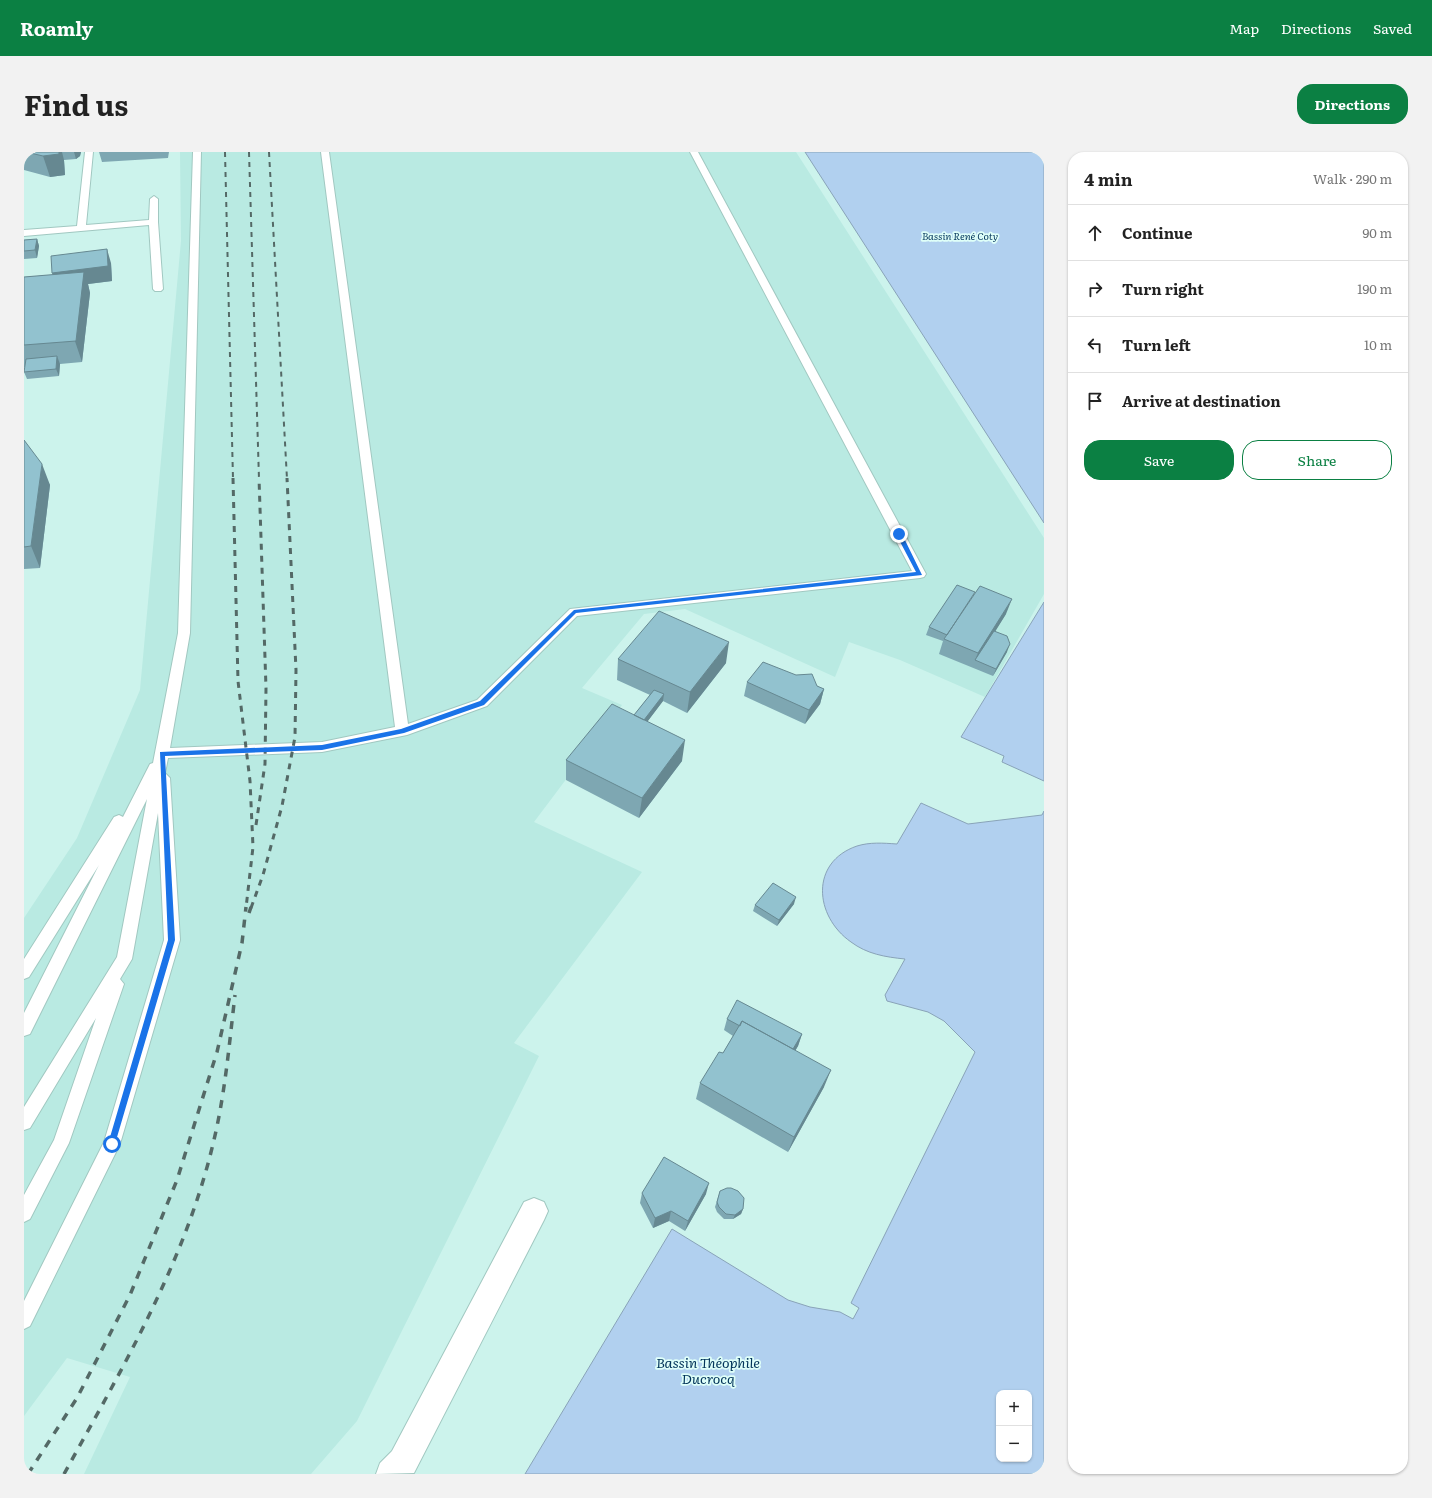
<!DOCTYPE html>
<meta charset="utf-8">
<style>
:root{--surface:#fff;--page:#f2f2f2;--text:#222;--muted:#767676;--line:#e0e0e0;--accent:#0b8043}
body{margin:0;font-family:Literata,serif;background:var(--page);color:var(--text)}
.controls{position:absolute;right:12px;bottom:12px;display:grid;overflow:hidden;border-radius:8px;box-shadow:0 1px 3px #0004}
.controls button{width:36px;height:36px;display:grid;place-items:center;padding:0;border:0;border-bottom:1px solid var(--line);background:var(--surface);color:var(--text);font:20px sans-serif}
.stop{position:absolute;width:12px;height:12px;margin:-9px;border:3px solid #1a73e8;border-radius:50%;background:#fff}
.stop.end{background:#1a73e8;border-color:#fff;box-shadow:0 1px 4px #0008}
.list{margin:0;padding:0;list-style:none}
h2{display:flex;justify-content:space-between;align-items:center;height:52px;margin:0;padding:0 16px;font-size:17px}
h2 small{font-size:13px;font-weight:400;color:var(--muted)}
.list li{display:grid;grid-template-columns:26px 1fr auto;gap:12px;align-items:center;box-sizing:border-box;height:56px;padding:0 16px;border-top:1px solid var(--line)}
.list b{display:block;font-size:15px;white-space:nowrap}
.list em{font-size:13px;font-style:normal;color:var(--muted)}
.actions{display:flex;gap:8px;padding:12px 16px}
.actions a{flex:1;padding:9px 0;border:1px solid var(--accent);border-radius:16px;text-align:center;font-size:14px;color:var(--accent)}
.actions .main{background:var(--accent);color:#fff}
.icon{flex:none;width:22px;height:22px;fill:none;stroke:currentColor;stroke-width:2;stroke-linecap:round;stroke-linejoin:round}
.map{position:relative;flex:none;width:1020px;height:1322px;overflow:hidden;border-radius:16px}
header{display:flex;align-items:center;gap:24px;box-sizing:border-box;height:56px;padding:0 20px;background:var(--accent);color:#fff}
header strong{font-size:19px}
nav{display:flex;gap:22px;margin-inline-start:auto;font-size:14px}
.intro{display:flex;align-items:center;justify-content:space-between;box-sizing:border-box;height:96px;padding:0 24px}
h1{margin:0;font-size:28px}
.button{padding:10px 18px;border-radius:16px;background:var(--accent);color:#fff;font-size:14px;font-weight:700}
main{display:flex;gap:24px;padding:0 24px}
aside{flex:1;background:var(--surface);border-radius:16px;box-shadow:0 1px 3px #0004}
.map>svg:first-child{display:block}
.built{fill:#b9eae2}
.water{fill:#b1d0ef;stroke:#89a3b8;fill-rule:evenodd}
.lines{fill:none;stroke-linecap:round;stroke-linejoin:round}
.lane-casing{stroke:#a1c8c1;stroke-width:2}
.street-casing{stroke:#a1c8c1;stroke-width:2}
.lane{fill:#fff;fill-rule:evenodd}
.street{fill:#fff;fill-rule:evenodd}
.rail-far2{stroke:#546966;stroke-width:2;stroke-dasharray:5 5;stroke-linecap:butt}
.rail-far1{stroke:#546966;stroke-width:3;stroke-dasharray:6 6;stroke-linecap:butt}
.rail{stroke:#546966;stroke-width:3.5;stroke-dasharray:8 8;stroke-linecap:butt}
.wall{fill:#7ea7b2}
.shaded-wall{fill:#668891}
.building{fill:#92c2cf;stroke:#668891}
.route{fill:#1a73e8}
.labels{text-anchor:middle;stroke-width:3.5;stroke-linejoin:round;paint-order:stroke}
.far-water-label{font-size:10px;font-style:italic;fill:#003359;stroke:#dffff9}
.near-water-label{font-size:14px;font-style:italic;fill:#003359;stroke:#dffff9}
</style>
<header>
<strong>Roamly</strong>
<nav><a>Map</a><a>Directions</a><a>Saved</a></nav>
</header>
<div class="intro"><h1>Find us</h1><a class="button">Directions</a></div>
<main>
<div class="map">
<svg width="1020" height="1322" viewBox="0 0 1020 1322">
<rect width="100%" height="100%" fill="#ccf3ec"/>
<!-- built -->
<path class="built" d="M156,0H772L1020,386V442L961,545L876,508L825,490L811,525L661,457L620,462L558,536L598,553L510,670L618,720L490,891L515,904L333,1269L287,1322H60L106,1225L43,1206L0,1264V766L53,686L116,538L157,89Z"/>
<!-- water -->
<path class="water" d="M781,0H1020V371Z
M1020,450V629L978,610L980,604L937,585Z
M897,651L944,672L1018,663L1020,659V1322H501L648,1077L764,1148L786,1155L816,1160L829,1167L835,1156L827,1151L951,900L920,869L904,860L863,849L861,843L881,807C861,805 843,802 827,790C790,764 786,710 833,694C846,690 859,691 873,692ZM975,1241H1005V1307H975Z"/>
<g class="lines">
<defs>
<path id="lane" d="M61,0H69L62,73L125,68L126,47L130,44L134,47V70L139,137L137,139H131L129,137L125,73L0,84V78L53,74Z
M169,0H177L166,481L146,596L298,590L371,575L297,0H305L384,572L453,548L546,457L888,419L666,0H674L902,422L900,425L896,426L553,464L463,554L383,583L298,600L144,606L141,621L146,626L156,788L96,992L6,1174L0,1177V1149L80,990L140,788L134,661L108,807L96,827L100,832L45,991L6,1067L0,1070V1043L30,988L72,866L6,976L0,978V955L93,805L123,647L6,882L0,884V861L75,713L5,825L0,827V807L90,665L95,663L99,665L126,612L129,611L154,481Z"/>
<path id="street" d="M510,1046L520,1050L524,1059L520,1068L390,1321L352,1322L356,1311L368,1299L500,1050Z"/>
</defs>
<!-- lane casing -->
<use href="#lane" class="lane-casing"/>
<!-- street casing -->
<use href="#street" class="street-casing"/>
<!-- lane -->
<use href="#lane" class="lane"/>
<!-- street -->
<use href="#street" class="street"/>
<!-- rail-far2 -->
<path class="rail-far2" d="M201,0L209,327
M225,0L235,327
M245,0L263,327"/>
<!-- rail-far1 -->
<path class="rail-far1" d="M209,326L214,529L226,629L229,695L222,756
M232,673L241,612L242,536L235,326
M227,756L239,723L258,654L271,585L272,518L263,326"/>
<!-- rail -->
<path class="rail" d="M225,761L227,755
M4,1322L53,1246L106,1143L153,1028L193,900L218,791L222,755
M40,1322C98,1217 161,1110 189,992C201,943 205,894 211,843"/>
</g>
<!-- wall -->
<path class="wall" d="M0,0H57L56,4L52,7L40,8L41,23L26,25L0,18Z
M75,0H145L144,6L78,10Z
M13,87L15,94L13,106L0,107V88Z
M87,111L88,129L64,132L66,141L58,210L36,212L35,224L3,227L0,220L1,215H0V125L28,123Z
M0,288L26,333L16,416L0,417Z
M982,462L971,479L983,500L969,524L915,502L919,489L902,483L905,475Z
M594,507L702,511L663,561L639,549L623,570L658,609L615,666L542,628V608L610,563L626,543L593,528Z
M723,530L793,534L800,537L796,552L781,572L720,544Z
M770,752L753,774L729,759L731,753Z
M703,867L778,882L774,894L771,899L800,935L764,1000L672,947L676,931L699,901L709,884L700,878Z
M696,1039L719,1057L717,1062L709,1067H700L693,1060L691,1055Z
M618,1041L682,1042L661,1079L645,1069L629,1076L616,1051Z"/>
<!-- shaded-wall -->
<path class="shaded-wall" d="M35,0H38L40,8L41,23L26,25L19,4Z
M50,0H57L56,4L52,7Z
M13,87L15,94L13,106L11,98Z
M83,97L87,111L88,129L64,132L66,141L58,210L28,121Z
M33,204L36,212L35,224L32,217Z
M18,312L26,333L16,416L7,394Z
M988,447L982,462L953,509L951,508L954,501Z
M705,490L702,511L663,561L666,540Z
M986,492L983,500L969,524L972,517Z
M800,537L796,552L781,572L785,558Z
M640,542L639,549L611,586L612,578Z
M661,588L658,609L615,666L618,646Z
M772,745L770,752L753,774L755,768Z
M778,882L774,894L762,914L766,902Z
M807,918L800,935L764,1000L770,985Z
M685,1031L682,1042L661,1079L664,1069Z
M719,1057L717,1062L709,1067L711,1063Z
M647,1059L645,1069L629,1076L631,1066Z"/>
<!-- building -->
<path class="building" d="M2,0H35V2L19,4Z
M13,87L11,98L0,99V88Z
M83,97L84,114L28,121L27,104Z
M60,120L52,189L0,193V125Z
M33,204L32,217L0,220L2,207Z
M0,288L18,312L7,394L0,395Z
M933,433L951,440L923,483L905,475Z
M956,434L988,447L954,501L920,487Z
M635,459L705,490L666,540L594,507Z
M970,479L983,484L986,492L972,517L951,508Z
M739,510L772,523L788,522L793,534L800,537L785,558L723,530Z
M630,538L640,542L620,568L610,563Z
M588,552L661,588L618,646L542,608Z
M749,731L772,745L755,768L731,753Z
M713,848L778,882L769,897L718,869L716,874L703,867Z
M718,869L807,918L770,985L676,931L695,900L699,901Z
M640,1005L685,1031L664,1069L647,1059L631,1066L618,1041Z
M703,1036H707L714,1039L720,1046L719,1057L711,1063L702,1062L695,1055L693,1050L696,1039Z"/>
<!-- route -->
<path class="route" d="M875,381L878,382L898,423L552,461L460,553L380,581L298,598L141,604L151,788L91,992L88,996L85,994L84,992L144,788L136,600L298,593L377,577L456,549L550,458L892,420L872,382Z"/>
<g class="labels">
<!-- far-water labels -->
<g class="far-water-label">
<text x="936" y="88">Bassin René Coty</text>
</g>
<!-- near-water labels -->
<g class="near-water-label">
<text x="684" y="1216">Bassin Théophile<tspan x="684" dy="16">Ducrocq</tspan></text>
</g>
</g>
</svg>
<div class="controls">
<button>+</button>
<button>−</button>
</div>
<div class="stop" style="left:88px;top:992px"></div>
<div class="stop end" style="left:875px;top:382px"></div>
</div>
<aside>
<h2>4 min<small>Walk · 290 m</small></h2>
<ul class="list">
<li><svg class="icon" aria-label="ahead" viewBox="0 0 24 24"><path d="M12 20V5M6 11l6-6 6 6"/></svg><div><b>Continue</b></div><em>90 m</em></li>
<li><svg class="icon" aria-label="right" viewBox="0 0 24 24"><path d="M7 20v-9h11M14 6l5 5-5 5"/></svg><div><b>Turn right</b></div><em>190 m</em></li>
<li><svg class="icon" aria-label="left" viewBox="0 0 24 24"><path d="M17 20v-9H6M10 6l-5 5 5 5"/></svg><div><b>Turn left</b></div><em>10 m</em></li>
<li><svg class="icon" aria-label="arrive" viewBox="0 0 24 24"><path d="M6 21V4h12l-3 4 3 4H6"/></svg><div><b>Arrive at destination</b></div></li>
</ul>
<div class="actions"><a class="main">Save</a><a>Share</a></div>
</aside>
</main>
